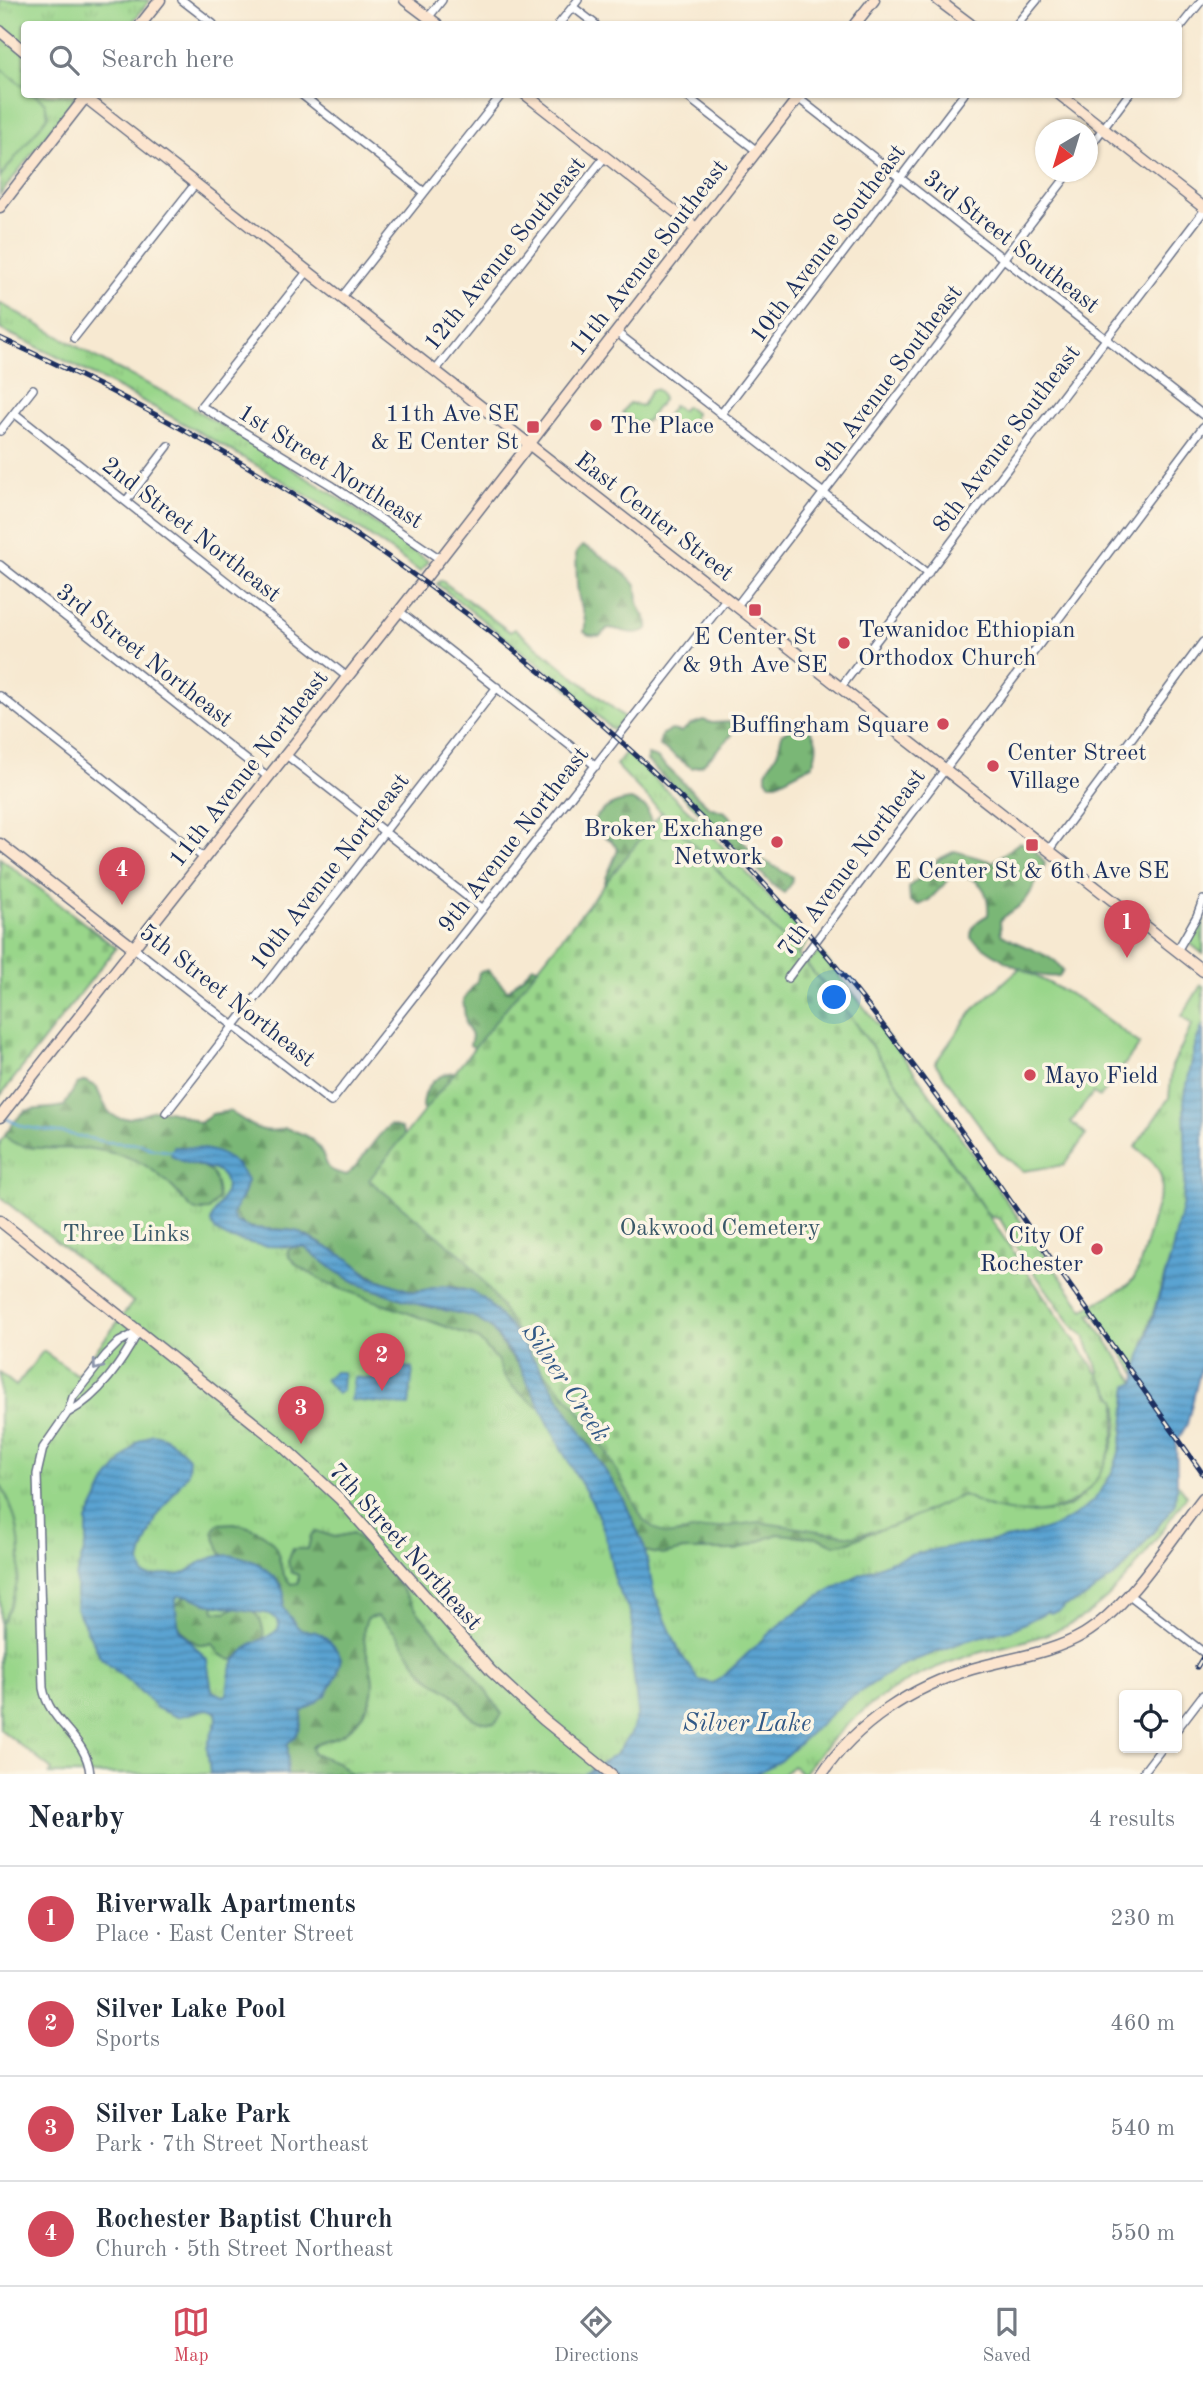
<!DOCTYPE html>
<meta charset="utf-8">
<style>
:root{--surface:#fff;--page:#f2f2f3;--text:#1f2937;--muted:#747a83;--line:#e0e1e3;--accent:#d1495b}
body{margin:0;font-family:"Old Standard TT",serif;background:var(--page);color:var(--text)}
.controls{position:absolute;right:21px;bottom:21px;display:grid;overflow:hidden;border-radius:7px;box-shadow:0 2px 5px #0004}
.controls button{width:63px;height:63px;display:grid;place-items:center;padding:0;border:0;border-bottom:2px solid var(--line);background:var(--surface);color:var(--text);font:35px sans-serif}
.compass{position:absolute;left:1035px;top:119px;width:63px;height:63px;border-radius:50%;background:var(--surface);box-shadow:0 2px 5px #0004;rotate:218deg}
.you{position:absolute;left:835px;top:998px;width:24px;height:24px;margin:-18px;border:5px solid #fff;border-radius:50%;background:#1a73e8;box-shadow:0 0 0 10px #1a73e833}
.badge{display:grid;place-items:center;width:46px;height:46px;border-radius:50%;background:var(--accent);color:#fff;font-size:23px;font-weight:700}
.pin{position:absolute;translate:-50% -58px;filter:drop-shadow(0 2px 4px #0008)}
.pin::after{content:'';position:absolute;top:37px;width:24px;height:21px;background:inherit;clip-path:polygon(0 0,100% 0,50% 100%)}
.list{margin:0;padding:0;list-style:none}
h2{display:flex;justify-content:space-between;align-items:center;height:91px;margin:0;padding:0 28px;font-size:30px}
h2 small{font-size:23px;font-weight:400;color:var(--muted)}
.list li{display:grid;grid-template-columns:46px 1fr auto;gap:21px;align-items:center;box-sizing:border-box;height:105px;padding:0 28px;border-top:2px solid var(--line)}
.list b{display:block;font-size:26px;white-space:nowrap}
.list p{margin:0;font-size:23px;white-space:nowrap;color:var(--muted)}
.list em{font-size:23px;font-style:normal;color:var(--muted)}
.icon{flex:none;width:38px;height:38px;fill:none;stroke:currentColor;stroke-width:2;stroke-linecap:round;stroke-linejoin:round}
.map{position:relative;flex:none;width:1203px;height:1774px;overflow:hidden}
.search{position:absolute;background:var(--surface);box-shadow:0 2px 5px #0004;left:21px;right:21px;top:21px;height:77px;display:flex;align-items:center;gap:18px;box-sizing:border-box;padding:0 24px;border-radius:7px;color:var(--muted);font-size:26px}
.sheet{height:511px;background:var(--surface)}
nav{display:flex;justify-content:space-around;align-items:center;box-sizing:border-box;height:98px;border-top:2px solid var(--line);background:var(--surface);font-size:19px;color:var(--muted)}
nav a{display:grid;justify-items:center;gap:4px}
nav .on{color:var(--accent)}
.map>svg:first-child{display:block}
.grass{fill:url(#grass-tufts);stroke:#5a8274;stroke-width:2}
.forest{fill:url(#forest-firs);stroke:#4a736a;stroke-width:2}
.cemetery{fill:url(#cemetery-stones);stroke:#5a8274;stroke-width:2}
.pitch{fill:#99d68a;stroke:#5a8274;stroke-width:2}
.water{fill:url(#water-rules);stroke:#3a6998;stroke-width:2;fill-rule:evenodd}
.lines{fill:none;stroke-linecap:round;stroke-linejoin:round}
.stream{stroke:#5aa3d1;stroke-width:2.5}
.street-casing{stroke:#687086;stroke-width:10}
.secondary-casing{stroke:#687086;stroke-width:13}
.street{stroke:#fff;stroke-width:7}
.secondary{stroke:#fce5cf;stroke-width:10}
.rail-casing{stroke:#1b2f5e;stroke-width:5}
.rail{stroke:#fcf5e5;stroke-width:2.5;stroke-dasharray:8;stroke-linecap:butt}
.oneway{stroke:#8d97ae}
.poi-dot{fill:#d1495b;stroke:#fcf5e5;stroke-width:2.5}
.labels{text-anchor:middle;stroke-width:7;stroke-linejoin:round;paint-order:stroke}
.street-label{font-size:24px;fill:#1b2f5e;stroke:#fcf5e5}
.poi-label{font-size:24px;fill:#1b2f5e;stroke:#fcf5e5;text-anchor:end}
.park-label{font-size:24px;fill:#3a5969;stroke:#fcf5e5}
.water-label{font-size:26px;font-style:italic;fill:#315886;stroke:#fcf5e5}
</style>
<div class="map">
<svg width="1203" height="1774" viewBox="0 0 1203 1774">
<defs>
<pattern id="grass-tufts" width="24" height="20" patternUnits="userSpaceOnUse" patternTransform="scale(1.75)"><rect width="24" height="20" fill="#99d68a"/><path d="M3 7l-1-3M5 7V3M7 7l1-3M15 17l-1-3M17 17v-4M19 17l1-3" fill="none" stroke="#83b87a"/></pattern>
<pattern id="forest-firs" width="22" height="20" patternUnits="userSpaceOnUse" patternTransform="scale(1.75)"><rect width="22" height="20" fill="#7ab776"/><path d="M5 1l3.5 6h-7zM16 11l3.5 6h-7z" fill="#639564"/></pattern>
<pattern id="cemetery-stones" width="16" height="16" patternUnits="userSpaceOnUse" patternTransform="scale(1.75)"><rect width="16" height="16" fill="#99d68a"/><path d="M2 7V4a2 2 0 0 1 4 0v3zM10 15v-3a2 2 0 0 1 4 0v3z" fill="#83b87a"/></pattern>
<pattern id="water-rules" width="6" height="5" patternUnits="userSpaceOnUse" patternTransform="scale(1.75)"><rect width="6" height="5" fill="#5aa3d1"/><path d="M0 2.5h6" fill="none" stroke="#4a85ad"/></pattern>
</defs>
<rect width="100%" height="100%" fill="#fcf5e5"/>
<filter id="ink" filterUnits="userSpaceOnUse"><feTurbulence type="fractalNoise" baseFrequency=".0143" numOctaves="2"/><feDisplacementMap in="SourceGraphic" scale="14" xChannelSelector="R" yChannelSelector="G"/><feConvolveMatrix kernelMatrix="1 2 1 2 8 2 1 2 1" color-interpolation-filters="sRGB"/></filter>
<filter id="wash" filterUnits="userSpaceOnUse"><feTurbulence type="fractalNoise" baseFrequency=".00686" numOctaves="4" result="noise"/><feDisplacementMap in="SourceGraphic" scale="28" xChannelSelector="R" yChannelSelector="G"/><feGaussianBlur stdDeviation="1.57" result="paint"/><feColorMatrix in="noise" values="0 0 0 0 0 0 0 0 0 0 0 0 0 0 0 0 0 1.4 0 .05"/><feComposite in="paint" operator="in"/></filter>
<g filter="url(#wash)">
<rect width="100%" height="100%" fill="#f7e9d1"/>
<!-- grass -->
<path class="grass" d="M0,0H150L131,24H24V94L77,95L0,195Z
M0,303L110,365L180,400L344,501L428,561L420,572C369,533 314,499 259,467C175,417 89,371 0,329Z
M655,389L659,391L663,399L647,421L637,424L622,413L629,403L642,406L651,390Z
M674,405L681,411L686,406L695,413L693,422L680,433L663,420Z
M441,580L510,632L515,629L625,718L614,731L562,683L437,584Z
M626,752L697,819L809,940L798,955L616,765Z
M1203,911V954L1187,941Z
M820,951L908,1063L1084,1310L1128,1285L1134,1278L1139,1268L1162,1187C1162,1165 1150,1160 1135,1147L1169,1098L1172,1066L1192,1025L1182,1016L1201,985L1203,986V1025L1196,1042L1184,1099L1186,1163L1183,1203L1171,1256L1148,1328L1137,1375L1094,1313L1089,1315L1136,1384L1128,1386L1126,1414L1187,1496C1156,1537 1127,1588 1084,1616C1053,1637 1014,1643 979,1653C903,1674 851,1711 803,1774L793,1766L783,1774H49L52,1770L0,1729V1373L16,1386L43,1351L77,1375L133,1302L0,1197V1142L25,1110L244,1153L890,1527L963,1494C993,1508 1030,1519 1063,1508C1095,1498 1125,1434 1117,1403C1114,1394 1104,1383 1098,1376L1099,1371L1085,1337L1072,1325L1020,1253L1000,1219L989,1216L850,1015L806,964Z"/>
<!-- forest -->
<path class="forest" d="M582,546C591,547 632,577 636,586C639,593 636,601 640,608C644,617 649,619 648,629C633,638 623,629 608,628L600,636L589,635L584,632C588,617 580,608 578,593C576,580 577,566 576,553Z
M703,720L712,723L729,722L733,725L732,735L702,765L692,768L659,745L662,734L672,730L681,732L690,725Z
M804,724C819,736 819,748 812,765L777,783H770L766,779V772L778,751L782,734L792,727Z
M648,755L657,758L709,807L725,812L732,819L735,831L746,845L763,860L792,877L791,884L784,893L775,887L647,761Z
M631,800L647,808L655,837L601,900L606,878L618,850L611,840L594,831L593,821C604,807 614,802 631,800Z
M1020,842C1032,846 1039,853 1045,864C1038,877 1033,893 1022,904C1015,910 1007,913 1000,921L1001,934C1021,948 1047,950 1063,970L1059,976C1031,981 992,954 971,938C971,925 977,921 988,915C990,889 979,877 954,874L929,900L919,905L910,901L909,887C920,874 932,879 937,860L955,851L993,862Z
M533,966L539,967L479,1050L470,1045L472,1036L466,1025L463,1000L477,981L479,972L488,970L508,991Z
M454,1072L464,1079L433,1113L423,1108C423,1088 434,1075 454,1072Z
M85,1081L96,1086C106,1108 109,1125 137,1116C144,1114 152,1109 158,1110C172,1110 187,1117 200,1123L212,1114L229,1111C249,1123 261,1137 285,1128C298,1132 312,1136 320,1149C330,1166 322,1170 347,1175C364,1160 372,1139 390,1125L401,1128L406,1139L967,1479L893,1523L849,1542L834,1545L819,1538L778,1534L737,1550H683L663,1555L640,1550L498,1316C483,1298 464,1283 439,1287C430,1288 420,1292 412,1291C369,1283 338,1248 298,1232C289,1228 276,1230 266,1229C249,1228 239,1227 233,1209L243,1194L237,1164L188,1163C212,1166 217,1175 218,1199L209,1210L195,1211C186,1204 181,1196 173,1188C146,1161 129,1155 92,1149C72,1146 13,1155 5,1134C29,1100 28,1113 64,1106L77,1084Z
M294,1247H304L337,1272L361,1285L417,1304L472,1316L491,1328L507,1352L539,1389L543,1405L537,1406L515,1389L503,1376L498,1361L477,1338L328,1284L298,1266L289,1257L288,1250Z
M234,1523C252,1527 273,1534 278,1554C281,1566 281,1575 291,1584L298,1583V1575L291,1572L288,1561L293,1549H308L311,1535L316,1531L335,1537L353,1533L381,1561L421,1616L445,1644L466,1663L502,1714L495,1723C468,1722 471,1716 456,1698C448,1688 435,1685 426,1675C408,1656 399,1631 377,1616L368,1618C352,1642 386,1674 367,1707C362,1716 351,1730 341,1735C331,1741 320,1739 312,1747L313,1753L337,1762L351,1774H284L302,1635L235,1565L221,1553L213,1532L218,1524Z
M188,1593L212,1599L215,1611L226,1612L242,1604C257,1611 263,1621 264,1637C255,1649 247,1656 231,1660L219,1654L213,1643C209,1644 205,1645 201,1645C187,1641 174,1622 172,1609Z"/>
<!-- cemetery -->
<path class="cemetery" d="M662,812L793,949L850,1015L1117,1402C1115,1481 1076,1528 993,1508C982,1505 972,1499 963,1495L890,1527L853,1536L758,1522L665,1535L644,1521L595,1431L573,1403L539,1367L496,1299L464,1257L369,1180Z
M0,858L116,948L0,1096Z"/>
<!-- pitch -->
<path class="pitch" d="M0,68L24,87V94L35,95L45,103L48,116L0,177Z
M1020,968L1081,1000L1140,1044L1100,1097L1093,1093L1071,1122L1086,1135L1064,1165L1023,1171L999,1152L935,1063L973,1010Z
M0,1484C26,1528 27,1581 0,1625Z"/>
<!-- water -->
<path class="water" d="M1203,1025V1360L1187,1424L1176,1443L1177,1479L1175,1505L1126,1566L1115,1576L1081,1600L1065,1606L1059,1611L1050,1613L1048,1611L1013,1629L968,1640L900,1666L843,1703L780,1761L756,1774H584L616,1754L631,1733L638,1713L631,1652L633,1624L630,1612L616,1585L604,1530L593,1504L564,1454L519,1365L491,1328L472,1316L417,1304L361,1285L337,1272L304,1247L264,1246L228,1238L216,1231L211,1222C213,1211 222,1203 225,1192C231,1167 201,1167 187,1163C181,1161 176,1158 171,1156L174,1147C204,1147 233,1150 247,1181L243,1194L232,1215L236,1222L250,1228L296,1231L349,1259L370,1277L414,1292L443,1286L470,1291L485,1300L512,1329L539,1367L624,1500L644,1546L654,1593L680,1653L699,1680L713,1683L721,1678C742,1660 762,1638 784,1621C820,1593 864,1570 907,1556C981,1533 1086,1554 1117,1459C1125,1435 1125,1410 1128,1385L1136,1383L1138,1366L1171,1256L1183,1203L1186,1163L1184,1099L1196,1042Z
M396,1366L413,1368L409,1406L351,1400L354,1377L394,1381Z
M334,1372H342L343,1374L342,1391L337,1394L325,1379Z
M152,1434C167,1435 179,1448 189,1458L188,1473L156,1518L142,1554L140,1563L144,1575C153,1579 157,1575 166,1574C171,1574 175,1576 182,1574C189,1572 194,1566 200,1563C227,1548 254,1556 274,1577C283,1587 286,1594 283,1606C285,1611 297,1627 300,1629C304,1632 307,1631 312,1631C326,1634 335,1646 341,1658L337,1675L326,1695L302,1712C302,1725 299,1735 288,1743L287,1774H210L207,1747L217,1720L216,1712L208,1709L177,1717L156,1708L139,1690L101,1658L76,1608V1577L87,1540V1521L107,1480L137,1442ZM186,1595L206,1603L269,1614C296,1630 261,1638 251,1645C245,1649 240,1655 235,1661C228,1672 229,1682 227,1694L224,1696L212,1691L207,1660L179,1629L175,1604L177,1596Z"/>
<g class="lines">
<!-- stream -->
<path class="stream" d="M3,1117L24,1127L64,1133L106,1142L141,1144L152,1149L176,1152"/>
</g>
</g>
<g filter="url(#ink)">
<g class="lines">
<defs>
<path id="street" d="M182,0L213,24
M573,7L595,24
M428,18L442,0
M559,24L578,0
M1017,24L1037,0
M1178,30L1202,0
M301,94L424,192
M684,94L757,151
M798,98L1203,415
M1088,149L1129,94
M307,272L201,406L331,485L440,559
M341,298L502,94
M616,332L928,574
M74,338L196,183
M435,371L604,158
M14,413L346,676
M721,414L964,94
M0,431L33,389
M126,501L168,446
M0,565L267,776
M736,607L1070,172
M399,611L596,766
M841,687L1203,212
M0,696L204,858
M285,754L483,909
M1048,851L1203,642
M134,948L331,1102L726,599
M1177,951L1197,916L1203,900
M788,978L1203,427
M166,1113L497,687
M69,1412C99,1396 123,1361 138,1332
M1128,1594L1203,1652
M1177,1729L1203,1695
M90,1774C87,1736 50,1725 43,1688L37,1474L43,1448L68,1412L73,1397L106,1355L119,1342L138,1332
M1142,1774L1162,1748"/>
<path id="secondary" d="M405,0L437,24
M938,0L970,24
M141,24L160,0
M855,24L874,0
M0,31L24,51
M81,94L1203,971
M525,94L696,228
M1059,94L1203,207
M0,207L88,94
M0,844L134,948
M0,1117L423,581L801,94
M0,1221L278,1442L340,1499L491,1671L544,1720L611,1774
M822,1774C856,1723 914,1686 972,1669C1009,1658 1050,1654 1084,1634C1128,1608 1171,1539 1203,1498"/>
</defs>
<!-- street casing -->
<use href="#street" class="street-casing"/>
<!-- secondary casing -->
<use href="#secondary" class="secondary-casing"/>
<!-- street -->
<use href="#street" class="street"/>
<!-- secondary -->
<use href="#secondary" class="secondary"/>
<defs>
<path id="rail" d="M0,338C329,486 626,705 853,987C913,1062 968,1140 1023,1219C1083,1304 1143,1389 1203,1474
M1197,1667L1203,1657"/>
</defs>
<!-- rail casing -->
<use href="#rail" class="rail-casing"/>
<!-- rail -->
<use href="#rail" class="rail"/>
</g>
<!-- one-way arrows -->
<defs><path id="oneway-chevron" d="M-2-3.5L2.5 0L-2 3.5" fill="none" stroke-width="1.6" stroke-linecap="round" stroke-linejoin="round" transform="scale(1.75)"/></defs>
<use class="oneway" href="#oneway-chevron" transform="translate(97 1366) rotate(127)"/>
</g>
<!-- markers -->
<g class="poi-dot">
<circle cx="596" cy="425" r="7"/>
<rect x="526" y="420" width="14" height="14" rx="3.5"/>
<rect x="748" y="603" width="14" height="14" rx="3.5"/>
<circle cx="844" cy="643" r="7"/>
<circle cx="943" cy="724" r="7"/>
<circle cx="993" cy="766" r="7"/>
<circle cx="777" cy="842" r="7"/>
<rect x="1025" y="838" width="14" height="14" rx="3.5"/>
<circle cx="1030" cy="1075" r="7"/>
<circle cx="1097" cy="1249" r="7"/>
</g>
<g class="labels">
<!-- street labels -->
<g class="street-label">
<text transform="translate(1012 241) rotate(38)" y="8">3rd Street Southeast</text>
<text transform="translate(827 243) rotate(-53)" y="8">10th Avenue Southeast</text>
<text transform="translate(504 253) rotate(-51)" y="8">12th Avenue Southeast</text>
<text transform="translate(648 257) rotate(-52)" y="8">11th Avenue Southeast</text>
<text transform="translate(888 378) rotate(-53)" y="8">9th Avenue Southeast</text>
<text transform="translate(1006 438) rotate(-53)" y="8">8th Avenue Southeast</text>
<text transform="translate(331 466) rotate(32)" y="8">1st Street Northeast</text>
<text transform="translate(655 516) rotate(38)" y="8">East Center Street</text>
<text transform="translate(192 529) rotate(38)" y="8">2nd Street Northeast</text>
<text transform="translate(145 655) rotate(38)" y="8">3rd Street Northeast</text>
<text transform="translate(248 768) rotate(-52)" y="8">11th Avenue Northeast</text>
<text transform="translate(513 839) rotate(-52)" y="8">9th Avenue Northeast</text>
<text transform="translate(851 862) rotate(-53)" y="8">7th Avenue Northeast</text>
<text transform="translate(329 871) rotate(-52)" y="8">10th Avenue Northeast</text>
<text transform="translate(228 995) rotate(38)" y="8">5th Street Northeast</text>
<text transform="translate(406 1546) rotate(48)" y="8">7th Street Northeast</text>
</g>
<!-- poi labels -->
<g class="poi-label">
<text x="519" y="421">11th Ave SE<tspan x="519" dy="28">&amp; E Center St</tspan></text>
<text x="610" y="433" text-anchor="start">The Place</text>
<text x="858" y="637" text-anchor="start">Tewanidoc Ethiopian<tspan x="858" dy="28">Orthodox Church</tspan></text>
<text x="755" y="644" text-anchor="middle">E Center St<tspan x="755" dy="28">&amp; 9th Ave SE</tspan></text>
<text x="929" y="732">Buffingham Square</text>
<text x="1007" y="760" text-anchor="start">Center Street<tspan x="1007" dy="28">Village</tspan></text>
<text x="763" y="836">Broker Exchange<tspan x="763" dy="28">Network</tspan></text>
<text x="1032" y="878" text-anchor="middle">E Center St &amp; 6th Ave SE</text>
<text x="1044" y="1083" text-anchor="start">Mayo Field</text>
<text x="1083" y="1243">City Of<tspan x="1083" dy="28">Rochester</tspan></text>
</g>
<!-- park labels -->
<g class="park-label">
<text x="720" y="1235">Oakwood Cemetery</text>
<text x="126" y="1241">Three Links</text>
</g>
<!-- water labels -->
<g class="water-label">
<text transform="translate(567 1382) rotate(56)" y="9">Silver Creek</text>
<text x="747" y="1731">Silver Lake</text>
</g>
</g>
</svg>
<div class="controls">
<button><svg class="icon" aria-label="locate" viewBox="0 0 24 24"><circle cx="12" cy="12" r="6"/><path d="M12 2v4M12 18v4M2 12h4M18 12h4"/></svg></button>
</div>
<svg class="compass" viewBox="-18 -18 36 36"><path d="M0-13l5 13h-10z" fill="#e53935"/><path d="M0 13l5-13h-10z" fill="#747a83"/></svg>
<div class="you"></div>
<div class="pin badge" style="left:1127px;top:958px">1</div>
<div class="pin badge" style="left:382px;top:1391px">2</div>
<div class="pin badge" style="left:301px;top:1444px">3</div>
<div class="pin badge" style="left:122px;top:905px">4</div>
<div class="search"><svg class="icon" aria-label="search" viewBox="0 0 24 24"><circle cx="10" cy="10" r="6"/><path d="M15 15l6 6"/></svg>Search here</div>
</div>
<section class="sheet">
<h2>Nearby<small>4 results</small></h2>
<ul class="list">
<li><span class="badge">1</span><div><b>Riverwalk Apartments</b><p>Place · East Center Street</p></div><em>230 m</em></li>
<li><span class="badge">2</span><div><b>Silver Lake Pool</b><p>Sports</p></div><em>460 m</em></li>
<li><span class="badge">3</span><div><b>Silver Lake Park</b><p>Park · 7th Street Northeast</p></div><em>540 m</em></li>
<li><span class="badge">4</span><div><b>Rochester Baptist Church</b><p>Church · 5th Street Northeast</p></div><em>550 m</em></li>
</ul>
</section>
<nav>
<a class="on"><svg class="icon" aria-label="map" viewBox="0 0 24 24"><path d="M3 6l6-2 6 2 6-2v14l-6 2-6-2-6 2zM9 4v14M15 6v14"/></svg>Map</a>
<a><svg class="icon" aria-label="directions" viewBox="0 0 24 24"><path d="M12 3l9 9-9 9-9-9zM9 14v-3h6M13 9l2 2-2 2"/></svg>Directions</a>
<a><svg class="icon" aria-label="saved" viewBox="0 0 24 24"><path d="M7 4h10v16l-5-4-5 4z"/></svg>Saved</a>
</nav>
